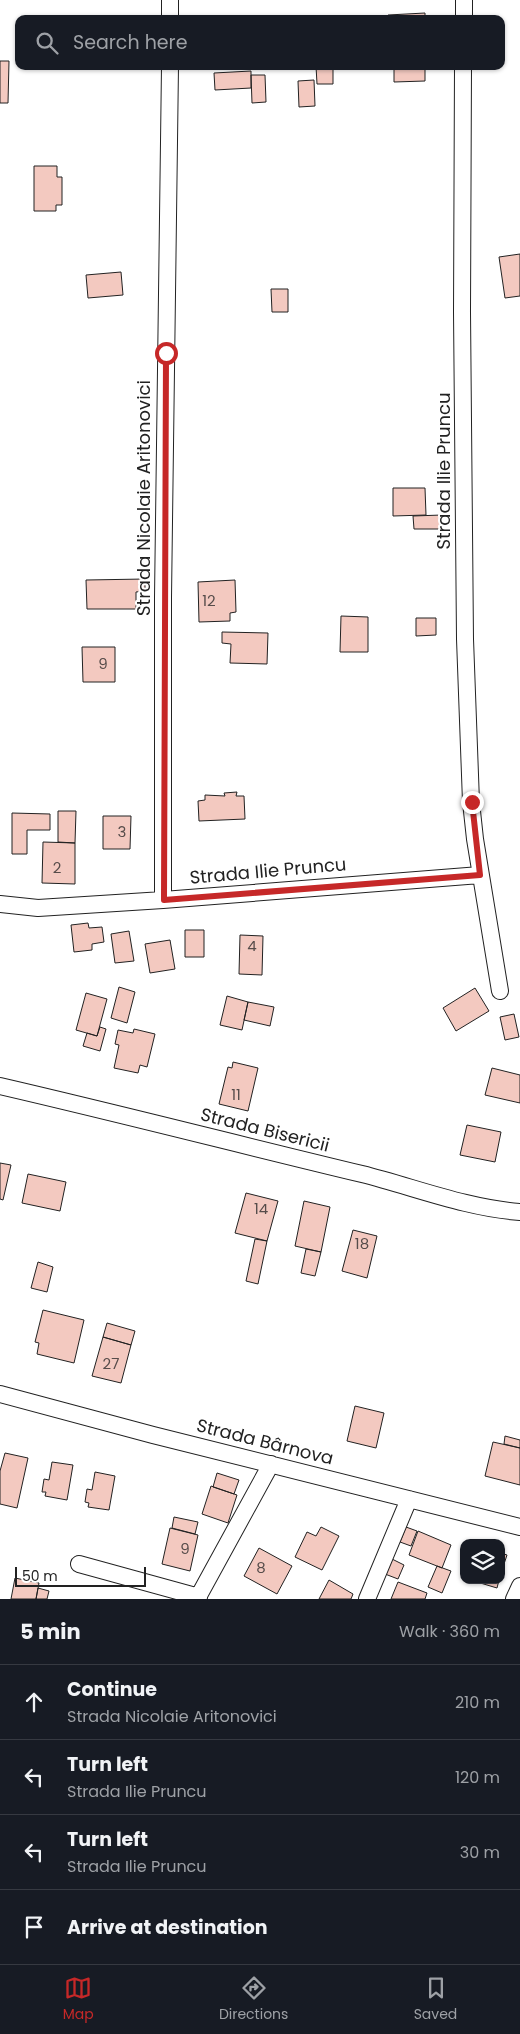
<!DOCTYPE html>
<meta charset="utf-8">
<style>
:root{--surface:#171b24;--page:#242831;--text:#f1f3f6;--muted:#9ea1a6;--line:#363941;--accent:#c62828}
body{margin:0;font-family:Poppins,sans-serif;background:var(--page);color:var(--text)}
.controls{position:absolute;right:15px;bottom:15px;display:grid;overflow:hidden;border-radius:10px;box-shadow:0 1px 4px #0004}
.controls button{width:45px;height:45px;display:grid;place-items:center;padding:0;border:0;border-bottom:1px solid var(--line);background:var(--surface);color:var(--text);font:25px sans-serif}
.scale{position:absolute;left:15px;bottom:12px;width:131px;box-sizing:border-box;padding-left:5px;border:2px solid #222;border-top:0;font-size:14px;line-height:18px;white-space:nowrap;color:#222;-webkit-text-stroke:4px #fff;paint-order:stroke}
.stop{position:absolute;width:15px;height:15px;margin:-11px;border:4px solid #c62828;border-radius:50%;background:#fff}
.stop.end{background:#c62828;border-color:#fff;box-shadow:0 1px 5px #0008}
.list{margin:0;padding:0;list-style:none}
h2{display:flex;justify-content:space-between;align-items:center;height:65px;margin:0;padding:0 20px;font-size:21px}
h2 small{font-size:16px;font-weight:400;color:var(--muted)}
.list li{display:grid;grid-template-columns:32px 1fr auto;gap:15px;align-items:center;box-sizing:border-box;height:75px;padding:0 20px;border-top:1px solid var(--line)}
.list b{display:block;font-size:19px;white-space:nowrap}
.list p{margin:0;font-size:16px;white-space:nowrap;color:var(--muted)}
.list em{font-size:16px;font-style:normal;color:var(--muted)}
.icon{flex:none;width:28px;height:28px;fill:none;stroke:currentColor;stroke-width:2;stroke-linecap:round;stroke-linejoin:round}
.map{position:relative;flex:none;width:520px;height:1599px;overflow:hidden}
.search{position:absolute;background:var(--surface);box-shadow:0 1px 4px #0004;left:15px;right:15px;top:15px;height:55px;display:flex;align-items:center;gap:12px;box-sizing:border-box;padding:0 18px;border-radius:10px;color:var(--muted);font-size:19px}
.sheet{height:365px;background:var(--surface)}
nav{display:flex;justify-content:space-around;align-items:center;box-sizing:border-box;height:70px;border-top:1px solid var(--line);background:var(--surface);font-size:14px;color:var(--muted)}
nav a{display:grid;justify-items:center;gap:2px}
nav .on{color:var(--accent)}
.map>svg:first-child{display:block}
.building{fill:#f3c9c0;stroke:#222}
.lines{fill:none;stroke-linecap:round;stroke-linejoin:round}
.street-casing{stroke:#222;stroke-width:18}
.street{stroke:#fff;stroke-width:16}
.route{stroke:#c62828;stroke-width:6}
.labels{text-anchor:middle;stroke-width:4;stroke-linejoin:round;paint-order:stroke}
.number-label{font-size:15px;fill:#564c4a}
.street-label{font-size:18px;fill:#222;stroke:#fff}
</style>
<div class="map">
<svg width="520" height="1599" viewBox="0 0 520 1599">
<rect width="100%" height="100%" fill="#fff"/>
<!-- building -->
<path class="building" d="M425,13V19H388V15Z
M0,61H9L8,103H0Z
M316,66H333V84H317Z
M394,66H425V81L394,82Z
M251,71V88L215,90L214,73Z
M251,75H265L266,102L252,103Z
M314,80L315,106L299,107L298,81Z
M34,166H57V177H62V205H56V211H34Z
M520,254V296L505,298L499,257Z
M121,272L123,295L88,298L86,275Z
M271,289H288V312H272Z
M393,488H425L426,515L393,516Z
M442,515V529H414L413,516Z
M145,579V591L136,592V609H87L86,580Z
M235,580L236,612L230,613V621L199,622L198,582Z
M341,616L368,617V652H340Z
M416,618H436V635L416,636Z
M222,632L268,633L267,664L230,663L231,644L222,643Z
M82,647H115V682H83Z
M237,792L236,796H244L245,819L199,821L198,801L205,800V795L225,796L224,793Z
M58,811H76L75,843L58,842Z
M12,813L50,814V830H27V854H12Z
M103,816H131L130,849H103Z
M43,842L75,843V884L42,883Z
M88,923L89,928L102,927L104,942L92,944V950L74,952L71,925Z
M185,930H204V957H185Z
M129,931L134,961L115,963L111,934Z
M240,935L263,936L262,975L239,974Z
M170,940L175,969L150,973L145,944Z
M119,987L135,992L127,1023L111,1018Z
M475,988L489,1011L456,1031L443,1008Z
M86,993L107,999L97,1036L76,1030Z
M227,996L248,1002L242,1030L220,1025Z
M248,1002L274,1007L270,1026L244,1020Z
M514,1014L519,1037L505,1040L500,1017Z
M100,1027L106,1029L100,1051L83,1046L87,1033L97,1036Z
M134,1029L155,1034L147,1067L140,1065L138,1073L114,1068L119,1045L115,1044L118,1030L133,1033Z
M233,1062L258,1068L248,1111L219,1104L228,1067L232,1068Z
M492,1068L520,1075V1103L485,1095Z
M467,1125L501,1132L495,1162L460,1155Z
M0,1163L11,1165L3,1200L0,1199Z
M28,1174L66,1182L60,1211L22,1203Z
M246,1193L278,1201L267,1241L235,1233Z
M304,1201L330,1207L321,1252L295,1246Z
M353,1230L377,1236L367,1278L342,1271Z
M255,1239L267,1241L258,1284L246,1281Z
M306,1249L321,1252L315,1276L301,1273Z
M38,1262L53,1267L47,1292L31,1288Z
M43,1310L84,1320L74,1363L37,1354L39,1343L35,1342Z
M107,1323L135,1331L131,1345L103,1337Z
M103,1337L131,1345L121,1383L92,1376Z
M355,1406L384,1413L376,1448L347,1441Z
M505,1436L520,1440V1448L504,1444Z
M493,1442L520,1448V1485L485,1476Z
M5,1453L28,1458L17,1508L0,1504V1471Z
M52,1462L73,1465L67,1500L45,1496L46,1492H42L44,1479L49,1480Z
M95,1472L115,1476L109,1510L88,1507L89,1503L85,1502L87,1489L92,1490Z
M217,1473L239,1480L234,1494L213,1487Z
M211,1486L237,1495L228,1523L202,1514Z
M174,1517L198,1522L195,1534L172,1528Z
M321,1527L339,1536L322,1570L295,1557L307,1532L316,1536Z
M406,1527L417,1531L411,1546L400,1542Z
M170,1528L198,1535L190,1571L162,1564Z
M418,1531L451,1545L442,1568L409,1555Z
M259,1548L292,1566L277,1594L244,1576Z
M501,1553L507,1555L501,1573Z
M392,1559L404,1565L398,1579L385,1574Z
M437,1566L451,1571L442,1593L428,1587Z
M15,1578L39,1583L36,1599H11Z
M329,1580L353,1594L351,1599H319Z
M478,1580H499L497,1588L477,1582Z
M398,1582L427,1593L425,1599H391Z
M38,1588L49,1591L47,1599H36Z"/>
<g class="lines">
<defs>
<path id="street" d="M464,0V19
M170,19V0
M463,66L462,312L465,639L471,802L475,839L500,991
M163,900V597L170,66
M0,904L38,908L163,900L480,875
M0,1086C121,1114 241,1145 362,1174C414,1187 466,1208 520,1212
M0,1394L153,1435L520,1527
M79,1564L199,1597
M197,1599L271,1464
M367,1599L409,1499
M514,1599L520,1586"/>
</defs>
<!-- street casing -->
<use href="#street" class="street-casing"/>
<!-- street -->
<use href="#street" class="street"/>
</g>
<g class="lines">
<!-- route -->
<path class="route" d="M166,353L164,900L480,875L472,802"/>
</g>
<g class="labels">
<!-- number labels -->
<g class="number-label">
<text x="209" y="606">12</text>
<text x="103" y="669">9</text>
<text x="122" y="837">3</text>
<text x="57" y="873">2</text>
<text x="252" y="951">4</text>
<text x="236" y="1100">11</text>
<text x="261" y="1214">14</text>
<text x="362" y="1249">18</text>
<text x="111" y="1369">27</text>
<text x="185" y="1554">9</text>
<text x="261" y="1573">8</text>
</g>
<!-- street labels -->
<g class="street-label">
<text transform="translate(444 471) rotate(-90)" y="6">Strada Ilie Pruncu</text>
<text transform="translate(144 498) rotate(-90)" y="6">Strada Nicolaie Aritonovici</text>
<text transform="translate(268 871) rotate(-5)" y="6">Strada Ilie Pruncu</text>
<text transform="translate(265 1130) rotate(14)" y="6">Strada Bisericii</text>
<text transform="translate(265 1442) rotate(14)" y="6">Strada Bârnova</text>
</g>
</g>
</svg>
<div class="controls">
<button><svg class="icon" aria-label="layers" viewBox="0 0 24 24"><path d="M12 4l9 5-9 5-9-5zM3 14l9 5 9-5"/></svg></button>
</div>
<div class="scale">50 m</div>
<div class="stop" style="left:166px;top:353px"></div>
<div class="stop end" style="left:472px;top:802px"></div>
<div class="search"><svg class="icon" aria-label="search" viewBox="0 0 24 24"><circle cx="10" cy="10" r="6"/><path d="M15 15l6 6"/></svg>Search here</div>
</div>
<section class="sheet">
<h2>5 min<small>Walk · 360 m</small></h2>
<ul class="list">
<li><svg class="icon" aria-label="ahead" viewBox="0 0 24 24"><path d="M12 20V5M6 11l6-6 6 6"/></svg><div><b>Continue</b><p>Strada Nicolaie Aritonovici</p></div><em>210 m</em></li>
<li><svg class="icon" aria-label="left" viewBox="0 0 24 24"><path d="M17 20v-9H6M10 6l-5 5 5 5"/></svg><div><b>Turn left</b><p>Strada Ilie Pruncu</p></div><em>120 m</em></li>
<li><svg class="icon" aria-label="left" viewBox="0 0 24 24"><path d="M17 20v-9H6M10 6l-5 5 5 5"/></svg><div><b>Turn left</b><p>Strada Ilie Pruncu</p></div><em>30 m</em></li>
<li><svg class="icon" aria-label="arrive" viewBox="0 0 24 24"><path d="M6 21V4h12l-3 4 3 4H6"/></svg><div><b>Arrive at destination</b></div></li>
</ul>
</section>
<nav>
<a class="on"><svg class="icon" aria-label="map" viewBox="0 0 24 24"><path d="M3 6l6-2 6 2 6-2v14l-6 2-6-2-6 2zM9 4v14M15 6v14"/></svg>Map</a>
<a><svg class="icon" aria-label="directions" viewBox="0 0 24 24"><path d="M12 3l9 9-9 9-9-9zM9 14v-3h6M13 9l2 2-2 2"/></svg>Directions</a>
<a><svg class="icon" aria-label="saved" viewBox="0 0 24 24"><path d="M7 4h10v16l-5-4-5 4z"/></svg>Saved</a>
</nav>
